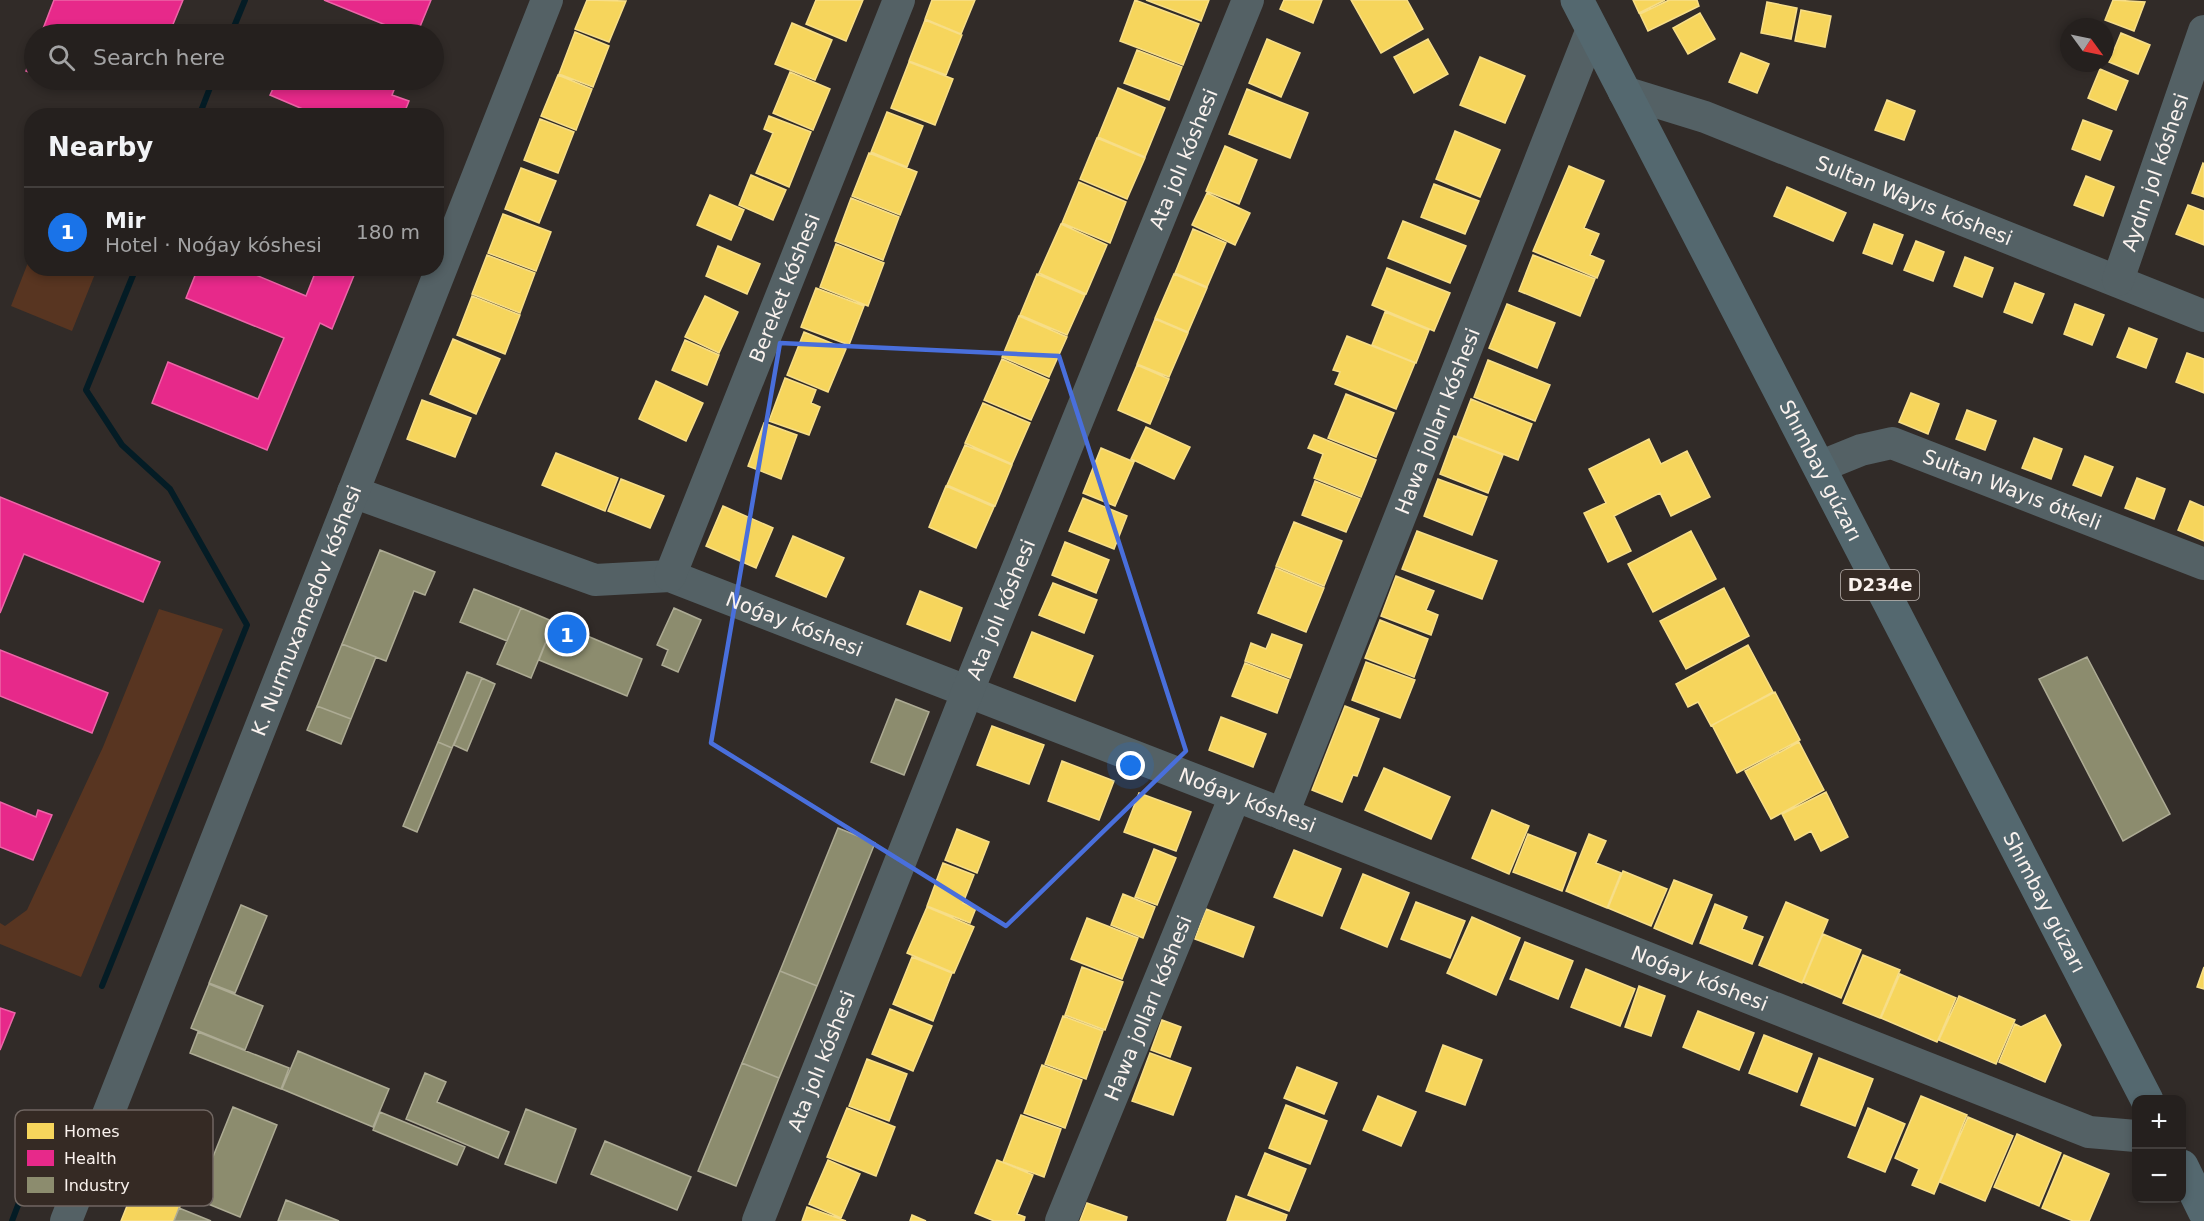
<!DOCTYPE html>
<meta charset="utf-8">
<style>
:root{--surface:#25201e;--page:#312d2b;--text:#f1f3f6;--muted:#a3a3a4;--line:#423e3c;--accent:#1a73e8}
body{margin:0;font-family:"DejaVu Sans",sans-serif;background:var(--page);color:var(--text)}
.controls{position:absolute;right:18px;bottom:18px;display:grid;overflow:hidden;border-radius:12px;box-shadow:0 3px 9px #0003}
.controls button{width:54px;height:54px;display:grid;place-items:center;padding:0;border:0;border-bottom:2px solid var(--line);background:var(--surface);color:var(--text);font:30px sans-serif}
.compass{position:absolute;left:2060px;top:18px;width:54px;height:54px;border-radius:50%;background:var(--surface);box-shadow:0 3px 9px #0003;rotate:123deg}
.you{position:absolute;left:1131px;top:766px;width:21px;height:21px;margin:-15px;border:4px solid #fff;border-radius:50%;background:#1a73e8;box-shadow:0 0 0 9px #1a73e833}
.badge{display:grid;place-items:center;width:39px;height:39px;border-radius:50%;background:var(--accent);color:#fff;font-size:20px;font-weight:700}
.pin{position:absolute;translate:-50% -50%;border:3px solid #fff;box-shadow:0 2px 6px #0006}
.list{margin:0;padding:0;list-style:none}
h2{display:flex;justify-content:space-between;align-items:center;height:78px;margin:0;padding:0 24px;font-size:26px}
h2 small{font-size:20px;font-weight:400;color:var(--muted)}
.list li{display:grid;grid-template-columns:39px 1fr auto;gap:18px;align-items:center;box-sizing:border-box;height:90px;padding:0 24px;border-top:2px solid var(--line)}
.list b{display:block;font-size:22px;white-space:nowrap}
.list p{margin:0;font-size:20px;white-space:nowrap;color:var(--muted)}
.list em{font-size:20px;font-style:normal;color:var(--muted)}
.icon{flex:none;width:33px;height:33px;fill:none;stroke:currentColor;stroke-width:2;stroke-linecap:round;stroke-linejoin:round}
.map{position:relative;flex:none;width:2204px;height:1221px;overflow:hidden}
.search{position:absolute;background:var(--surface);box-shadow:0 3px 9px #0003;left:24px;top:24px;width:420px;height:66px;display:flex;align-items:center;gap:15px;box-sizing:border-box;padding:0 21px;border-radius:33px;color:var(--muted);font-size:22px}
.panel{position:absolute;background:var(--surface);box-shadow:0 3px 9px #0003;left:24px;top:108px;width:420px;height:168px;border-radius:24px}
.map>svg:first-child{display:block}
.green{fill:#583521}
.homes{fill:#f6d55c;stroke:#f7de88;stroke-width:1.5}
.health{fill:#e7298a;stroke:#ed65a8;stroke-width:1.5}
.industry{fill:#8c8c6e;stroke:#adab94;stroke-width:1.5}
.lines{fill:none;stroke-linecap:round;stroke-linejoin:round}
.stream{stroke:#041c25;stroke-width:6}
.minor{stroke:#546165;stroke-width:32}
.major{stroke:#54686f;stroke-width:33}
.marked{fill:none;stroke:#496fdc;stroke-width:4.5;stroke-linejoin:round}
.labels{text-anchor:middle;stroke-width:6;stroke-linejoin:round;paint-order:stroke}
.shield{fill:#352a24;stroke:#bfb6b1;stroke-width:1.5}
.shield-label{font-size:18px;font-weight:bold;fill:#faf2ee}
.street-label{font-size:20px;fill:#faf2ee;stroke:#352a24}
.key{fill:#352a24;stroke:#706661;stroke-width:1.5}
.key-label{font-size:16px;fill:#faf2ee}
</style>
<div class="map">
<svg width="2204" height="1221" viewBox="0 0 2204 1221">
<rect width="100%" height="100%" fill="#312b28"/>
<!-- green -->
<path class="green" d="M31,255L32,268L97,269L72,331L11,306Z
M159,609L223,629L81,977L0,944V923L5,926L27,910L103,747Z"/>
<!-- homes -->
<path class="homes" d="M587,0L626,1L609,42L575,29Z
M816,0H863L846,41L806,24Z
M932,0H975L961,34L925,19Z
M1135,0L1199,24L1183,65L1120,41Z
M1146,0H1209L1201,21Z
M1284,0H1322L1313,23L1280,9Z
M1351,0H1407L1423,29L1381,53Z
M1633,0H1665L1639,13Z
M1669,0H1697L1699,6L1648,31L1640,14Z
M2113,0L2145,2L2134,31L2105,20Z
M1767,2L1797,8L1791,39L1761,33Z
M1801,10L1831,16L1825,47L1795,41Z
M1700,13L1715,39L1688,54L1673,28Z
M925,20L962,35L946,75L909,61Z
M792,23L832,40L815,80L775,64Z
M575,32L609,46L593,87L559,74Z
M2121,33L2150,45L2138,74L2109,62Z
M1267,39L1300,53L1281,97L1249,83Z
M1428,39L1448,74L1414,93L1394,57Z
M1137,50L1182,67L1169,100L1124,83Z
M1741,53L1769,64L1757,93L1729,82Z
M1480,57L1525,76L1505,123L1460,105Z
M909,62L953,79L935,125L891,108Z
M2100,69L2128,81L2116,110L2088,98Z
M790,72L830,89L813,130L773,113Z
M558,75L592,89L576,130L541,116Z
M1118,88L1165,108L1145,157L1098,137Z
M1247,89L1308,113L1290,158L1229,134Z
M1887,100L1915,111L1904,140L1875,130Z
M887,112L923,126L907,167L871,152Z
M769,116L811,132L789,187L756,173L773,133L764,129Z
M540,119L574,132L558,173L524,160Z
M2083,120L2112,131L2100,160L2072,149Z
M1455,131L1500,150L1480,197L1436,179Z
M1097,138L1145,158L1127,199L1080,179Z
M1225,146L1257,160L1239,204L1206,191Z
M869,153L917,172L900,215L852,196Z
M2203,163L2204,164V197L2192,193Z
M1569,166L1604,181L1584,228L1599,234L1590,255L1604,261L1597,278L1533,251Z
M521,168L556,181L539,223L505,209Z
M751,175L786,190L773,220L739,205Z
M2086,176L2114,187L2103,216L2074,205Z
M1079,182L1126,202L1110,243L1062,223Z
M1434,184L1479,201L1465,234L1421,217Z
M1787,187L1846,213L1833,241L1774,216Z
M1207,193L1250,213L1235,245L1192,225Z
M710,195L744,210L731,240L697,225Z
M851,198L899,217L883,260L835,241Z
M2188,205L2204,211V245L2176,234Z
M503,214L551,232L536,271L488,253Z
M1403,221L1466,246L1450,283L1388,258Z
M1061,224L1107,245L1086,294L1039,273Z
M1874,224L1903,235L1892,264L1863,253Z
M1193,229L1226,243L1207,287L1175,273Z
M1916,241L1944,252L1933,281L1904,270Z
M836,244L884,263L868,306L820,287Z
M718,246L760,264L747,294L706,276Z
M487,255L535,273L520,313L472,294Z
M1533,255L1595,279L1580,316L1519,291Z
M1965,257L1993,268L1982,297L1954,286Z
M1387,268L1450,293L1434,331L1372,305Z
M1037,274L1085,295L1067,335L1020,315Z
M1174,274L1207,288L1188,332L1155,318Z
M2015,283L2044,294L2032,323L2004,312Z
M816,288L864,306L849,345L801,327Z
M472,296L520,315L505,354L457,335Z
M705,296L738,312L719,353L685,337Z
M1507,304L1555,323L1537,368L1489,348Z
M2075,304L2104,315L2092,345L2064,334Z
M1385,312L1429,330L1416,363L1372,345Z
M1019,316L1067,337L1049,377L1002,357Z
M1155,319L1188,333L1169,377L1137,364Z
M2129,328L2157,339L2146,368L2117,357Z
M804,332L846,349L828,392L787,375Z
M1347,336L1415,363L1396,409L1335,384L1340,372L1333,370Z
M453,339L500,359L476,414L430,394Z
M685,340L719,355L707,385L672,370Z
M2187,353L2204,359V393L2176,382Z
M1002,359L1049,380L1031,420L984,400Z
M1488,360L1550,385L1535,421L1474,397Z
M1137,365L1169,379L1150,424L1118,410Z
M785,378L816,390L811,403L820,407L809,435L769,421Z
M656,381L703,403L686,441L639,419Z
M1911,393L1939,404L1928,434L1899,422Z
M1346,394L1394,413L1376,457L1328,438Z
M1471,399L1532,424L1518,460L1457,436Z
M422,400L471,418L455,457L407,439Z
M983,403L1030,423L1012,464L965,443Z
M1967,410L1996,421L1985,450L1956,439Z
M764,423L797,435L781,479L748,466Z
M1146,427L1190,447L1174,479L1131,459Z
M1314,435L1376,460L1361,497L1314,478L1323,454L1308,448Z
M1454,436L1503,455L1488,493L1440,474Z
M2034,438L2062,449L2051,479L2022,468Z
M1649,439L1661,464L1687,451L1710,497L1671,516L1660,493L1614,516L1631,551L1608,562L1584,513L1606,503L1589,469Z
M965,445L1012,465L995,506L947,485Z
M1101,448L1134,462L1115,506L1083,493Z
M556,453L618,478L605,511L542,485Z
M2085,456L2113,467L2101,496L2073,485Z
M2137,478L2165,489L2154,519L2125,508Z
M621,479L664,496L650,528L608,511Z
M1438,479L1487,497L1472,535L1424,516Z
M1315,481L1360,499L1346,532L1302,515Z
M946,486L994,507L976,548L929,527Z
M1083,498L1127,516L1114,549L1069,531Z
M2190,501L2204,507V541L2178,530Z
M723,506L773,528L756,568L706,546Z
M1294,522L1342,541L1324,586L1276,566Z
M1417,531L1497,561L1482,599L1402,569Z
M1691,531L1716,579L1653,612L1628,564Z
M793,536L844,558L826,597L776,576Z
M1065,542L1109,560L1096,593L1052,575Z
M1276,568L1324,588L1306,632L1258,613Z
M1396,576L1434,591L1426,610L1438,615L1431,635L1381,616Z
M1053,583L1097,600L1084,633L1039,615Z
M1724,588L1749,636L1686,669L1660,621Z
M920,591L962,608L950,641L907,624Z
M1380,620L1428,639L1414,677L1365,658Z
M1032,632L1093,656L1075,701L1014,677Z
M1272,634L1302,645L1290,678L1245,661L1251,643L1266,649Z
M1748,645L1773,692L1711,726L1698,702L1688,707L1676,684Z
M1366,662L1415,680L1400,718L1352,700Z
M1245,663L1289,680L1277,713L1232,696Z
M1775,692L1800,740L1737,773L1712,725Z
M1345,706L1379,719L1357,776L1353,775L1342,802L1312,790Z
M1221,717L1266,734L1253,767L1209,750Z
M992,726L1044,745L1029,784L977,765Z
M1799,742L1824,790L1771,819L1745,771Z
M1062,761L1114,781L1099,820L1048,801Z
M1384,768L1450,797L1431,839L1365,810Z
M1826,792L1848,837L1821,851L1811,831L1795,840L1782,814Z
M1139,793L1191,812L1176,851L1124,832Z
M1492,810L1529,826L1509,874L1472,858Z
M957,829L989,842L977,873L945,860Z
M1528,834L1576,853L1562,891L1513,872Z
M1589,834L1606,841L1596,863L1621,873L1607,908L1566,891Z
M1154,849L1176,858L1157,905L1135,897Z
M1294,850L1341,869L1322,916L1274,897Z
M943,863L974,875L963,903L976,908L970,923L927,906Z
M1623,871L1667,889L1651,926L1608,908Z
M1363,874L1409,893L1387,947L1341,928Z
M1674,880L1712,895L1692,944L1654,928Z
M1123,894L1155,907L1143,938L1111,925Z
M1416,902L1465,921L1450,958L1401,939Z
M1786,902L1828,920L1802,983L1759,965Z
M1715,904L1747,917L1742,929L1763,937L1752,964L1700,943Z
M927,907L974,927L954,973L907,953Z
M1206,909L1254,927L1243,957L1195,939Z
M1472,917L1520,938L1496,995L1447,973Z
M1087,918L1138,938L1122,979L1071,959Z
M1823,934L1861,950L1841,998L1803,982Z
M1525,942L1573,961L1558,999L1510,979Z
M1863,955L1900,970L1880,1018L1843,1003Z
M912,957L952,973L933,1021L893,1004Z
M1082,967L1123,982L1105,1030L1065,1015Z
M2204,967V989L2197,987Z
M1586,969L1635,989L1620,1026L1571,1007Z
M1900,974L1956,998L1937,1042L1881,1018Z
M1639,986L1665,996L1651,1036L1625,1027Z
M1959,996L2015,1020L1996,1064L1939,1040Z
M890,1009L932,1026L913,1071L872,1054Z
M1698,1011L1754,1033L1739,1070L1683,1047Z
M2045,1015L2061,1045L2045,1082L1999,1062L2015,1024L2021,1027Z
M1063,1016L1103,1031L1086,1079L1045,1064Z
M1162,1020L1181,1027L1170,1057L1151,1050Z
M1764,1035L1812,1054L1797,1092L1749,1073Z
M1443,1045L1482,1060L1465,1105L1426,1091Z
M1150,1053L1191,1068L1173,1115L1132,1101Z
M1819,1058L1873,1079L1855,1126L1801,1105Z
M867,1059L907,1074L889,1121L849,1106Z
M1042,1065L1082,1080L1065,1128L1024,1113Z
M1297,1067L1337,1083L1324,1114L1284,1098Z
M1378,1096L1416,1112L1401,1146L1363,1130Z
M1921,1096L1967,1115L1934,1194L1912,1185L1919,1169L1895,1158Z
M1286,1105L1327,1121L1310,1164L1269,1148Z
M847,1108L895,1127L876,1176L827,1157Z
M1868,1108L1905,1124L1885,1172L1848,1157Z
M1021,1115L1061,1129L1044,1177L1003,1162Z
M1968,1117L2013,1136L1985,1201L1940,1182Z
M2017,1134L2061,1153L2039,1206L1994,1187Z
M1265,1153L1306,1169L1289,1211L1248,1195Z
M2064,1155L2109,1174L2089,1221H2073L2042,1208Z
M828,1160L860,1174L841,1218L809,1204Z
M997,1160L1033,1175L1017,1214L1025,1217L1024,1221H994L975,1213Z
M135,1186L181,1204L174,1221H121Z
M1236,1196L1287,1215L1285,1221H1227Z
M1087,1203L1127,1217L1126,1221H1080Z
M807,1207L846,1221H802Z
M912,1215L926,1221H910Z"/>
<!-- health -->
<path class="health" d="M54,0H183L169,34H41Z
M324,0H431L417,34H397L398,30Z
M34,50V74L26,71Z
M47,80H67L65,86Z
M277,80H356L375,87L378,80H398L392,95L409,101L403,116H319L270,95Z
M198,268H239L306,296L317,268H357L332,329L320,323L267,450L152,403L168,362L258,399L284,338L186,298Z
M0,497L160,562L143,602L24,554L0,613Z
M0,650L108,693L92,733L0,696Z
M0,802L36,817L38,810L52,815L33,860L0,847Z
M0,1008L15,1013L0,1050Z"/>
<!-- industry -->
<path class="industry" d="M380,550L435,572L425,595L414,591L386,661L342,644Z
M474,589L521,608L507,641L460,622Z
M521,608L554,622L531,678L497,664Z
M674,608L701,620L678,672L662,665L668,650L657,645Z
M554,622L642,659L627,696L539,660Z
M342,644L376,657L351,719L317,706Z
M2087,657L2170,814L2123,841L2039,679Z
M467,672L482,678L452,748L438,742Z
M482,678L495,684L467,751L454,745Z
M896,699L929,712L904,775L871,762Z
M317,706L351,719L341,744L307,730Z
M438,742L452,748L417,832L403,826Z
M838,828L875,843L817,986L780,971Z
M241,905L267,916L235,993L209,983Z
M780,971L817,986L779,1078L742,1063Z
M209,984L263,1006L245,1050L191,1028Z
M198,1032L289,1068L281,1089L190,1053Z
M298,1051L389,1089L373,1127L282,1089Z
M742,1063L779,1078L736,1186L698,1171Z
M425,1073L446,1082L437,1102L509,1132L498,1158L406,1119Z
M233,1107L277,1125L240,1217L196,1199Z
M526,1109L576,1129L556,1183L505,1164Z
M380,1112L465,1147L457,1165L373,1130Z
M605,1141L691,1177L677,1210L591,1174Z
M286,1200L339,1221H278Z
M179,1208L211,1221H174Z"/>
<g class="lines">
<!-- stream -->
<path class="stream" d="M231,34L245,0
M199,116L213,80
M102,986L247,625L170,489L122,445L86,390L136,268
M12,1221L42,1142"/>
<!-- minor -->
<g class="minor">
<path id="s1" d="M1624,92L1705,117L2204,316"/>
<path id="s2" d="M2118,280L2204,31"/>
<path id="s3" d="M1819,467L1861,450L1892,443L2204,564"/>
<path id="s4" d="M353,492L595,580L670,576L1283,814L2089,1132L2136,1136"/>
<path id="s5" d="M670,576L899,0"/>
<path id="s6" d="M1283,814L1592,29"/>
<path id="s7" d="M66,1221L547,0"/>
<path id="s8" d="M758,1221L967,693L1248,0"/>
<path id="s9" d="M1061,1221L1235,796"/>
</g>
<!-- major -->
<g class="major">
<path id="s10" d="M1577,0L2147,1100"/>
<path d="M2182,1166L2204,1211"/>
</g>
</g>
<!-- marked area -->
<path class="marked" d="M780,343L1059,356L1186,751L1006,926L711,743Z"/>
<g class="labels">
<!-- shield labels -->
<rect class="shield" x="1841" y="570" width="78" height="30" rx="4.5"/>
<g class="shield-label">
<text x="1880" y="591">D234e</text>
</g>
<!-- street labels -->
<g class="street-label">
<text dy="7" stroke="none"><textPath href="#s8" startOffset="1144">Ata jolı kóshesi</textPath></text>
<text dy="7" stroke="none"><textPath href="#s2" startOffset="114">Aydın jol kóshesi</textPath></text>
<text dy="7" stroke="none"><textPath href="#s1" startOffset="310">Sultan Wayıs kóshesi</textPath></text>
<text dy="7" stroke="none"><textPath href="#s5" startOffset="310">Bereket kóshesi</textPath></text>
<text dy="7" stroke="none"><textPath href="#s6" startOffset="422">Hawa jolları kóshesi</textPath></text>
<text dy="7" stroke="none"><textPath href="#s10" startOffset="530">Shımbay gúzarı</textPath></text>
<text dy="7" stroke="none"><textPath href="#s3" startOffset="206">Sultan Wayıs ótkeli</textPath></text>
<text dy="7" stroke="none"><textPath href="#s8" startOffset="658">Ata jolı kóshesi</textPath></text>
<text dy="7" stroke="none"><textPath href="#s7" startOffset="656">K. Nurmuxamedov kóshesi</textPath></text>
<text dy="7" stroke="none"><textPath href="#s4" startOffset="466">Noǵay kóshesi</textPath></text>
<text dy="7" stroke="none"><textPath href="#s4" startOffset="952">Noǵay kóshesi</textPath></text>
<text dy="7" stroke="none"><textPath href="#s10" startOffset="1016">Shımbay gúzarı</textPath></text>
<text dy="7" stroke="none"><textPath href="#s4" startOffset="1438">Noǵay kóshesi</textPath></text>
<text dy="7" stroke="none"><textPath href="#s9" startOffset="230">Hawa jolları kóshesi</textPath></text>
<text dy="7" stroke="none"><textPath href="#s8" startOffset="172">Ata jolı kóshesi</textPath></text>
</g>
</g>
<!-- legend -->
<rect x="15" y="1110" width="198" height="96" rx="9" class="key"/>
<rect x="27" y="1123" width="27" height="16" fill="#f6d55c"/>
<rect x="27" y="1150" width="27" height="16" fill="#e7298a"/>
<rect x="27" y="1177" width="27" height="16" fill="#8c8c6e"/>
<g class="key-label">
<text x="64" y="1137">Homes</text>
<text x="64" y="1164">Health</text>
<text x="64" y="1191">Industry</text>
</g>
</svg>
<div class="controls">
<button>+</button>
<button>−</button>
</div>
<svg class="compass" viewBox="-18 -18 36 36"><path d="M0-13l5 13h-10z" fill="#e53935"/><path d="M0 13l5-13h-10z" fill="#a3a3a4"/></svg>
<div class="you"></div>
<div class="pin badge" style="left:567px;top:634px">1</div>
<div class="search"><svg class="icon" aria-label="search" viewBox="0 0 24 24"><circle cx="10" cy="10" r="6"/><path d="M15 15l6 6"/></svg>Search here</div>
<section class="panel">
<h2>Nearby<small></small></h2>
<ul class="list">
<li><span class="badge">1</span><div><b>Mir</b><p>Hotel · Noǵay kóshesi</p></div><em>180 m</em></li>
</ul>
</section>
</div>
